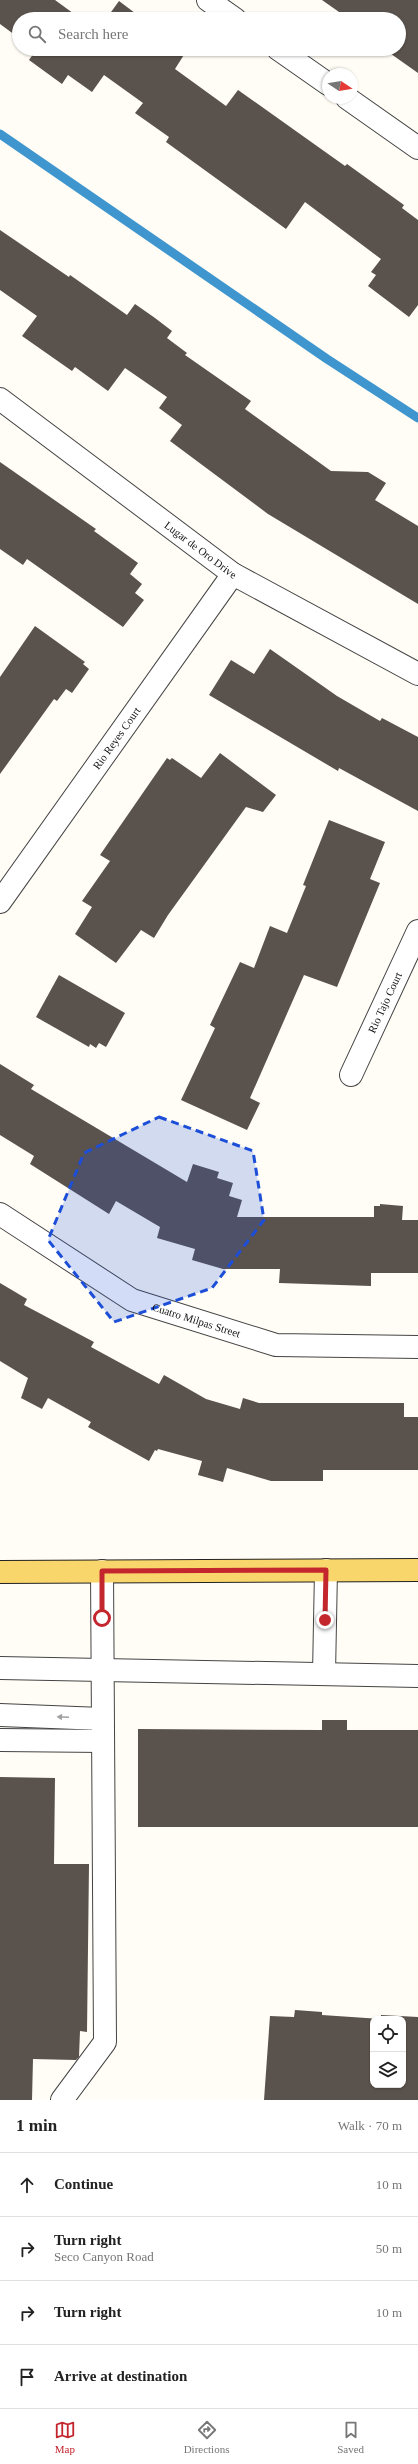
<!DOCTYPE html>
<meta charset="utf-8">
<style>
:root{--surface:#fff;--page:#f6f6f6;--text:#222;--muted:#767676;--line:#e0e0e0;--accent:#c4262e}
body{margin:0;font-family:Georgia,serif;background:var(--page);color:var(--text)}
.controls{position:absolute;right:12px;bottom:12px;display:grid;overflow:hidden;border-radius:8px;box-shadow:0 1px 3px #0004}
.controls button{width:36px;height:36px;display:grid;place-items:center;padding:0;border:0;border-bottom:1px solid var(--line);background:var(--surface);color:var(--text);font:20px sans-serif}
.compass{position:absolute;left:322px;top:68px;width:36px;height:36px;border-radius:50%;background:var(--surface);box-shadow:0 1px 3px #0004;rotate:102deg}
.stop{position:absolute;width:12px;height:12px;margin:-9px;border:3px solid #c4262e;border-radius:50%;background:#fff}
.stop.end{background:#c4262e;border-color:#fff;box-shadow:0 1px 4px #0008}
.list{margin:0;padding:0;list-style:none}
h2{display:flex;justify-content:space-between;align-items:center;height:52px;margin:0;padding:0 16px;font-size:17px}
h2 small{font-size:13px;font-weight:400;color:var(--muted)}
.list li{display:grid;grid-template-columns:26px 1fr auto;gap:12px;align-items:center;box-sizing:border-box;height:64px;padding:0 16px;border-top:1px solid var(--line)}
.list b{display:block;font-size:15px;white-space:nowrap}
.list p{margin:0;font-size:13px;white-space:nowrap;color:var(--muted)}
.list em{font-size:13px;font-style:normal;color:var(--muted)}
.icon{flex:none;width:22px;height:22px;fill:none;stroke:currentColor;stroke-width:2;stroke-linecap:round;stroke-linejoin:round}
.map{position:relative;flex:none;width:418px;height:2100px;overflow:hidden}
.search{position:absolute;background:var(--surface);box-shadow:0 1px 3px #0004;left:12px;right:12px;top:12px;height:44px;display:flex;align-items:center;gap:10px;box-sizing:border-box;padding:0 14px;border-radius:22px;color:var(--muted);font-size:15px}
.sheet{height:308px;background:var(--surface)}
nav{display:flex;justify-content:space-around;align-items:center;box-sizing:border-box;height:56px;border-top:1px solid var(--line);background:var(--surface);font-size:11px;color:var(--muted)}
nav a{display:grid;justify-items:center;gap:2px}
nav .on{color:var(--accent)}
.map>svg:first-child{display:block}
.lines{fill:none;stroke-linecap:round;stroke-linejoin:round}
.stream{stroke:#3f96cf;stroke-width:9}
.building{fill:#5a524d;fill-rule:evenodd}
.minor-casing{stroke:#444;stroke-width:24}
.major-casing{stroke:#222;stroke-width:24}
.minor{stroke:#fff;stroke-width:22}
.major{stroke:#f9d66b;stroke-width:22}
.oneway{fill:#a0a0a0}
.route{stroke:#c4262e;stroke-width:5}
.marked{fill:#1d4ed8;fill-opacity:0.2;stroke:#1d4ed8;stroke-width:3;stroke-dasharray:8 5;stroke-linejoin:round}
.labels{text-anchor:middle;stroke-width:4;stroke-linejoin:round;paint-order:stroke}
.street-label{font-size:11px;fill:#111;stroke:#fff}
</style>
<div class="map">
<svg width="418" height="2100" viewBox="0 0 418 2100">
<rect width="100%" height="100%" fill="#fffdf5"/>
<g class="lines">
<!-- stream -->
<path class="stream" d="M0,134L327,359L418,418"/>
</g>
<!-- building -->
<path class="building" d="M0,0H55L81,19H19V38L0,24Z
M322,0H418V73L384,49H399V19H349Z
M119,1L143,19H106Z
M34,49H185L187,50L175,69L226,106L238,90L345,166L347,164L404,205L402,208L418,220V305L409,317L368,286L376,275L371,272L381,259L305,202L286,229L166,142L169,137L135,113L143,103L104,75L92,92L68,75L62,84L29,60L36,50Z
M0,230L69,277L70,275L127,315L135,304L155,318L172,331L167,338L187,353L185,355L251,401L245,409L331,471L368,472L386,483L375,500L418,526V604L268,514L170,441L182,425L159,408L167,397L125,368L108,391L75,367L72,371L22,336L37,316L0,290Z
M0,462L96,529L94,531L138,563L130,574L142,584L135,593L144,600L123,627L27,559L23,565L0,549Z
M35,626L85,662L83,664L89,669L72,693L66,689L57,701L54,699L0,774V677Z
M270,649L337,696L380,721L382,718L418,737V811L339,768L338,771L209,695L231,660L254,674Z
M220,753L276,795L263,812L246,807L168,915L154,938L141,930L116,963L75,934L92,907L82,901L110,861L100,855L167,758L170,760L172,758L201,778Z
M329,820L385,842L370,879L380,883L337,987L304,975L250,1098L260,1103L247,1130L181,1100L215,1028L210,1025L240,962L254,968L270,926L287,933L306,886L303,885Z
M59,975L125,1013L106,1047L99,1043L96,1048L90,1044L89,1047L36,1017Z
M0,1064L34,1085L31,1089L187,1182L193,1164L219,1172L217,1178L233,1183L229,1196L242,1200L237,1217H374V1206H380V1204L403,1206L402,1220H418V1273H371V1286L279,1283L280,1269H223L192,1260L195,1249L157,1238L160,1227L116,1201L109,1214L30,1164L34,1156L0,1135Z
M0,1283L27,1299L24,1305L94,1342L91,1347L159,1384L164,1375L206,1399L240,1409L243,1398L259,1403H404V1417H418V1470H323V1481H271L227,1468L223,1482L198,1475L202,1461L158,1449L157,1451L155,1450L149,1461L88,1427L91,1422L48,1398L42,1409L21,1398L28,1378L0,1361Z
M322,1720H347V1730H418V1827H138V1729L322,1730Z
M0,1777L55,1778L54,1864H89L87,2032L80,2031L79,2057L76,2060L33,2059L32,2100H0Z
M295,2010L322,2012V2015L381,2019V2015L418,2017V2100H264L270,2016L294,2017ZM373,2019H403V2085H373Z"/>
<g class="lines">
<defs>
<g id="minor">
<path d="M208,0L235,19"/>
<path d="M278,49L328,84"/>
<path d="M347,98L418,148"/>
<path id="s1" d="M0,399L233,574L418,674"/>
<path id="s2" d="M0,902L233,574"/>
<path id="s3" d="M351,1075L418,931"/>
<path id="s4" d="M0,1214L132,1300L276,1345L418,1347"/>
<path d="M0,1668L418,1676"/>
<path d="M324,1674L326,1570"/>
<path d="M0,1715L102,1719"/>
<path d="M0,1740L103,1741"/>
<path d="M62,2100L105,2042L102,1571"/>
</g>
<path id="major" d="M0,1572L418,1570"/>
</defs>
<!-- minor casing -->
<use href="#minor" class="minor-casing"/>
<!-- major casing -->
<use href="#major" class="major-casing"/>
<!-- minor -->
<use href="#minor" class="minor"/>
<!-- major -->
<use href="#major" class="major"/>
</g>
<!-- one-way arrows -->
<defs><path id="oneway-solid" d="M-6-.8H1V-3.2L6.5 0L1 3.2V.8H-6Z"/></defs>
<use class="oneway" href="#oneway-solid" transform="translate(63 1717) rotate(-177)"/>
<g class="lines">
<!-- route -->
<path class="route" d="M102,1618V1571L326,1570L325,1620"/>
</g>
<!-- marked area -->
<path class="marked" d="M159,1117L253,1151L264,1220L212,1288L114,1322L48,1240L84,1153Z"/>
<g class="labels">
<!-- street labels -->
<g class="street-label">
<text dy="4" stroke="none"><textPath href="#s1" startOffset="251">Lugar de Oro Drive</textPath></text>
<text dy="4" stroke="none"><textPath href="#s2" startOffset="201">Rio Reyes Court</textPath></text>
<text dy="4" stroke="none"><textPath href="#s3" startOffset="80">Rio Tajo Court</textPath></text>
<text dy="4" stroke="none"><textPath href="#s4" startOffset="225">Cuatro Milpas Street</textPath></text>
</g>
</g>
</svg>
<div class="controls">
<button><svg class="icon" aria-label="locate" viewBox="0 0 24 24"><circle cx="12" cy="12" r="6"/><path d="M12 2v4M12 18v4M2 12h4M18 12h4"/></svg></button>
<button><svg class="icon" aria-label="layers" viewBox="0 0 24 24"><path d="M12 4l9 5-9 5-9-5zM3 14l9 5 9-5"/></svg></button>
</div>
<svg class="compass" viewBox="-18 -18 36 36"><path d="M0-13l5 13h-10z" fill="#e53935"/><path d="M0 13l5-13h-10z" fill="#767676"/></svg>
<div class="stop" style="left:102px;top:1618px"></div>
<div class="stop end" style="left:325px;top:1620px"></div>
<div class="search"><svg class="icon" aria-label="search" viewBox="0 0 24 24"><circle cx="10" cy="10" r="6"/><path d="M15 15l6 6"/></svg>Search here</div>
</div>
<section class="sheet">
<h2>1 min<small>Walk · 70 m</small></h2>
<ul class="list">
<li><svg class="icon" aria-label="ahead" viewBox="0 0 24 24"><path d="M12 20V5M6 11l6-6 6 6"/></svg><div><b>Continue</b></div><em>10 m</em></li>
<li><svg class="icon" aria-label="right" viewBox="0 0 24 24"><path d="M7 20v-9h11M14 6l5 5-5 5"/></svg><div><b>Turn right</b><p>Seco Canyon Road</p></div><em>50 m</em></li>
<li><svg class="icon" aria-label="right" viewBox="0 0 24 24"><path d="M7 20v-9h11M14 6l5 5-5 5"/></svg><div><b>Turn right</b></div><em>10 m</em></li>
<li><svg class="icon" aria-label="arrive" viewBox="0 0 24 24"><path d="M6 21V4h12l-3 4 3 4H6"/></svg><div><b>Arrive at destination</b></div></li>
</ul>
</section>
<nav>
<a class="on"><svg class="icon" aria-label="map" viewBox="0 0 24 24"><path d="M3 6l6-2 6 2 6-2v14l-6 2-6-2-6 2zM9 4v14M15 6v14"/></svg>Map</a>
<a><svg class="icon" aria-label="directions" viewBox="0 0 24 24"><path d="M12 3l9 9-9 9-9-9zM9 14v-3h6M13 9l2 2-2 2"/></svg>Directions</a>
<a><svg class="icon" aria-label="saved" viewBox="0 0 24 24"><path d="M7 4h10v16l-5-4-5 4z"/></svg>Saved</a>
</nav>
